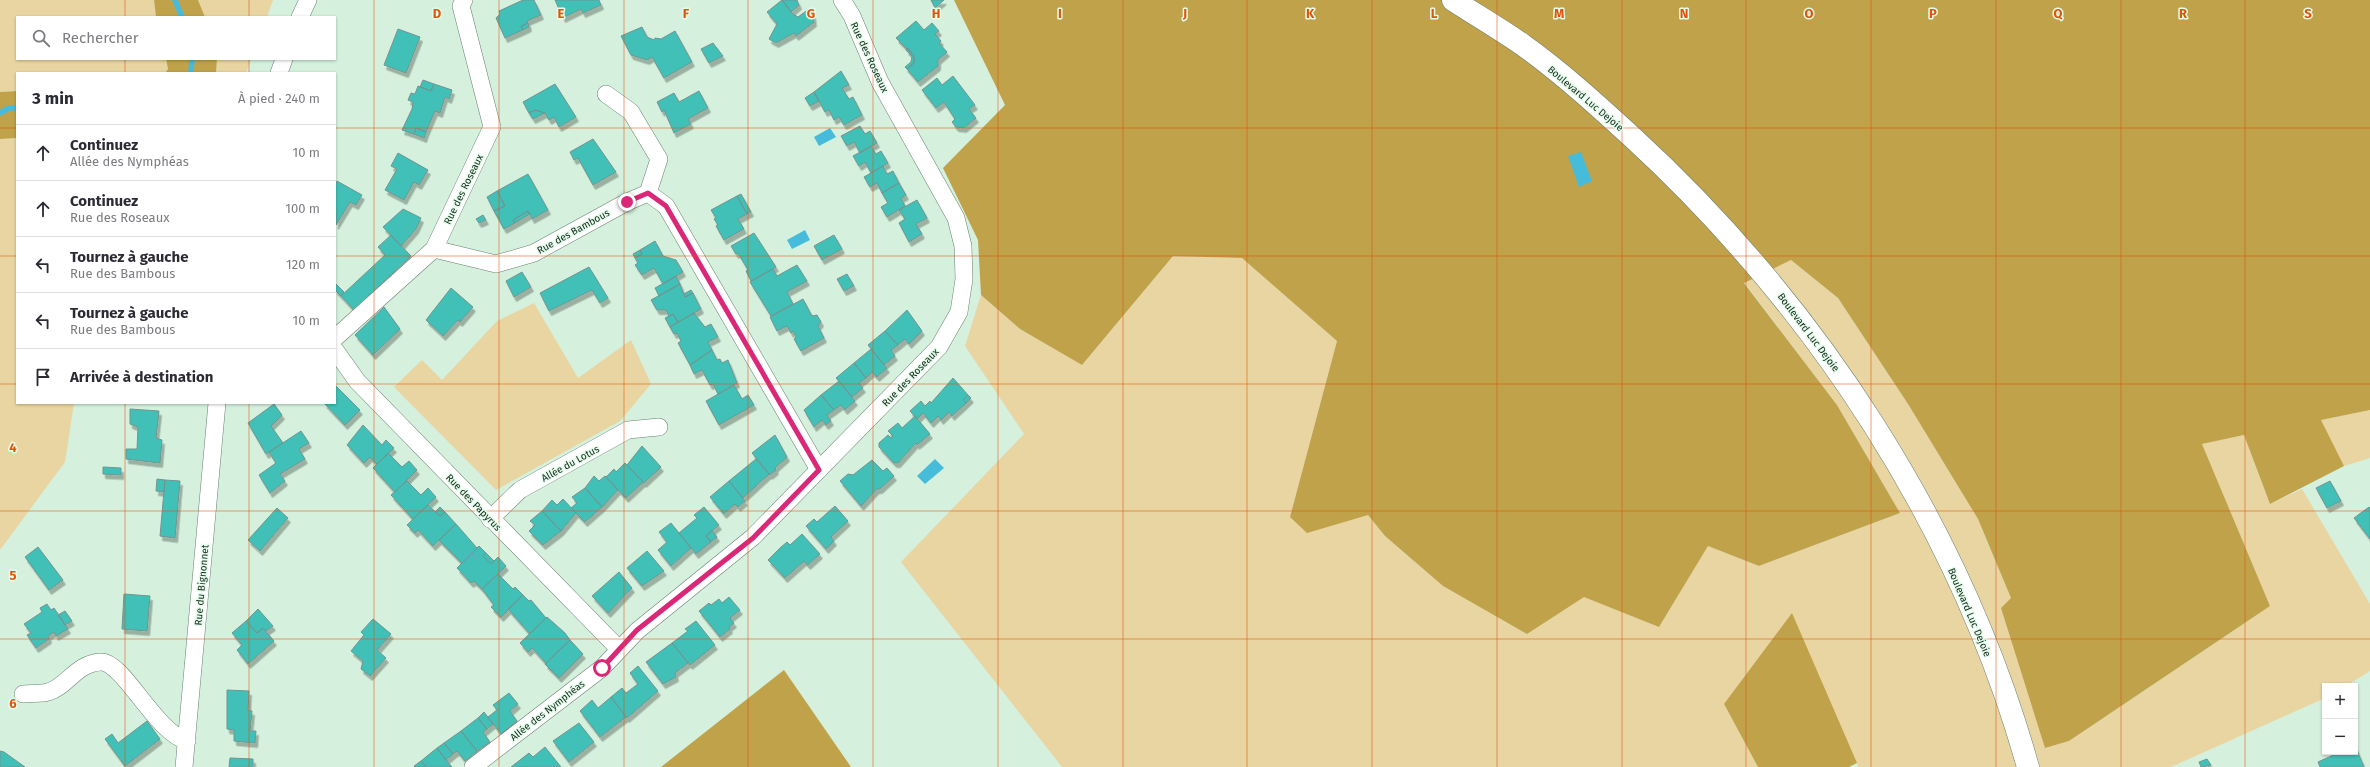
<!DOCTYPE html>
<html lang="fr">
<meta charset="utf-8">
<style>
:root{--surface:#fff;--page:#f7f7f7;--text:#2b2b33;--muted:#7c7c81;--line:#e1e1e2}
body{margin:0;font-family:"Fira Sans",sans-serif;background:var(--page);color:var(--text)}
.controls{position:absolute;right:12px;bottom:12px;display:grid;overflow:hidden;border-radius:0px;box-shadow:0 1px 3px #0004}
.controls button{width:36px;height:36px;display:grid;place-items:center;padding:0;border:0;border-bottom:1px solid var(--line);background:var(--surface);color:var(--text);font:20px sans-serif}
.stop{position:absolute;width:12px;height:12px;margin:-9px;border:3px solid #db2777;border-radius:50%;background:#fff}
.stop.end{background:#db2777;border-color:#fff;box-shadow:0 1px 4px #0008}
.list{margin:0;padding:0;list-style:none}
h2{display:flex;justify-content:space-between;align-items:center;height:52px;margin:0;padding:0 16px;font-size:17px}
h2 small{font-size:13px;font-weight:400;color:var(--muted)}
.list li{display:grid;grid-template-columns:26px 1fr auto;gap:12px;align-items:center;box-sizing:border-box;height:56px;padding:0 16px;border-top:1px solid var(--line)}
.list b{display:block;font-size:15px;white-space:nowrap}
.list p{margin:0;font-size:13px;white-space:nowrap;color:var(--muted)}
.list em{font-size:13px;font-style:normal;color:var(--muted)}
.icon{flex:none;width:22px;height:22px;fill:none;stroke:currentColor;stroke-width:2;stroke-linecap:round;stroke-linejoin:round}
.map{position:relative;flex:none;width:2370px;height:767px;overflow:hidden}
.search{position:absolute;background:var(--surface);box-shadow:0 1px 3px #0004;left:16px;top:16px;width:320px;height:44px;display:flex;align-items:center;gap:10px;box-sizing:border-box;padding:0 14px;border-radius:0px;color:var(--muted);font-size:15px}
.panel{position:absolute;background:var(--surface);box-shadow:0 1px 3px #0004;left:16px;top:72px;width:320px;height:332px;border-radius:0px}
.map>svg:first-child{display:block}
.green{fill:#e8d5a1}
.forest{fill:#c0a24b}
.water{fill:#47bbda}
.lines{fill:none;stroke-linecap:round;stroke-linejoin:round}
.stream{stroke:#47bbda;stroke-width:5.5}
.building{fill:#40c0b6;stroke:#729490;filter:url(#shadow)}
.minor-casing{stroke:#698271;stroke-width:18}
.secondary-casing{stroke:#698271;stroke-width:23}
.minor{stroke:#fff;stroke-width:17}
.secondary{stroke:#fff;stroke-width:22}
.route{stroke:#db2777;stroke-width:5}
.grid{fill:none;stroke:#de560d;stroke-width:1;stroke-opacity:0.55}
.labels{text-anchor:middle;stroke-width:3;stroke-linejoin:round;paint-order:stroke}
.street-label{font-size:10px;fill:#19231c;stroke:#e2fdea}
.grid-label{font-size:13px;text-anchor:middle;font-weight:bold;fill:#de560d;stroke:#e2fdea;stroke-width:3;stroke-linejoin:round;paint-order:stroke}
</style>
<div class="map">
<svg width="2370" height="767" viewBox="0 0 2370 767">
<defs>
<filter id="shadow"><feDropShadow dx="2.5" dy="4.5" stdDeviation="0" flood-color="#0004"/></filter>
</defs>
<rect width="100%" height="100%" fill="#d5f0dd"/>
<!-- green -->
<path class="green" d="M0,0H154L156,17H17V59H166L168,69L165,73H17V91L0,92Z
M198,0H273L267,17H205Z
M217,59H251L246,73H216Z
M17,138V403H74L65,462L0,550V139Z
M1173,256L1242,258L1337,341L1290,517L1368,515L1385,536L1443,586L1527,634L1584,596L1659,627L1708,546L1759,566L1900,513L1837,405L1744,282L1791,260L1838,298L1908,404L1978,519L2011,598L2045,748L2069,741L2270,606L2202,444L2244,435L2270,504L2302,489L2370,604V671L2346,686H2325V698L2171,767H1858L1857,763L1724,704L1758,767H1062L901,562L1024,434L965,346L981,295L1020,329L1082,365Z
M534,303L578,378L631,340L651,384L620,421L496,490L394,387L422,360L442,380L497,321Z
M2370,410V458L2344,466L2320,420Z"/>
<!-- forest -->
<path class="forest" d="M154,0H198L205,17H156Z
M954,0H2370V410L2321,420L2344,466L2270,504L2244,435L2202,444L2270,606L2069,741L2045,748L2001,608L2011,598L1978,519L1908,404L1838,298L1791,260L1744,283L1837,405L1900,513L1759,566L1708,546L1659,627L1584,597L1527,634L1443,586L1385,536L1368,515L1307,533L1290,517L1337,341L1242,258L1173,256L1082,365L1020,329L981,295L978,240L943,168L1005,105Z
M166,59H217L216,73H165L168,69Z
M17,91V138L0,139V92Z
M1792,613L1857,763L1849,767H1758L1724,704Z
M784,670L851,767H661Z"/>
<!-- water -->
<path class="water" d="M830,128L836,137L819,146L814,137Z
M1581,152L1592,181L1579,187L1568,156Z
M805,230L810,240L792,249L787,240Z
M935,459L944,468L925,484L917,476Z"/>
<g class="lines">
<!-- stream -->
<path class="stream" d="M175,0L182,17
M191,73L192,59
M0,113L9,108H17"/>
</g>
<!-- building -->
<path class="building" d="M523,0H534L541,15L527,21L528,23L521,26L523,30L505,38L496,18L500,14L499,11Z
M555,0H599L601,5L583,13L581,9L563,18Z
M782,0H797L799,5L791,12Z
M782,0L793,14L798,17L809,9L813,14L814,22L796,36L794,33L776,43L769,39L777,24L767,12Z
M931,0H944L935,8Z
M916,21L924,30L932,23L939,31L935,34L941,41L939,43L947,52L938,60V66L918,82L907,69L914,63V56L896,38Z
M528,23L529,27L523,30L521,26Z
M642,27L647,37L654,40L655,38L661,39L675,31L692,62L664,78L652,57L647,60L631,55L621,36Z
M398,29L420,37L406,73L384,65Z
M713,43L723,56L709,63L701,49Z
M908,48L914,56V63L907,69L905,67L911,62L912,56L906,50Z
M841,71L849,85L842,88L849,99L853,97L862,115L844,125L839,117L834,120L829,110L825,112L814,92Z
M953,76L975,105L969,109L976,118L964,128L956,127L952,122L955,119L944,102L936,108L922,90L937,78L942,85Z
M423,80L434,84L431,91L420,87Z
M434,84L452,90L449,99L445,97L440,113L435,111L426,132L416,128L414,134L402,130L412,109L413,102L408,100L411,93L415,94L418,86L431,91Z
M555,84L576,117L559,127L554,117L549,120L545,113L535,110L529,113L523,102Z
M699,91L708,108L688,119L691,124L674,133L664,110L662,112L657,102L674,93L679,102Z
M814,92L819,101L810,106L805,98Z
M535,110L545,113L533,119L529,113Z
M860,126L865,134L870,131L877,143L860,153L854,142L847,146L841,136Z
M416,128L426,132L424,138L414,134Z
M593,139L616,172L593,185L578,158L574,160L570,152Z
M871,146L876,154L881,151L888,163L871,173L865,162L859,166L853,156Z
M398,153L428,170L419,185L414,182L404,200L385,190L397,169L391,166Z
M883,166L887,174L893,171L899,183L882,193L877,183L870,187L864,177Z
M528,174L548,210L532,219L528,211L513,220L515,223L504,229L494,211L505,206L497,191Z
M337,181L362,195L356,205L350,202L336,225L335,185Z
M899,183L906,195L901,198L905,206L887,217L881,207L888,203L882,193Z
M497,191L505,206L494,211L487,197Z
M741,194L751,212L747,214L737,196Z
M737,196L747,214L738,219L744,229L724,240L716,226L718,225L714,219L716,218L711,210Z
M917,200L927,218L916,224L922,234L909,242L899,223L905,219L899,210Z
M403,209L421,218L416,229L401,246L383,227Z
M528,211L530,214L515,223L513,220Z
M483,215L486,220L479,223L476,219Z
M754,233L776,267L751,281L746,271L748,270L738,253L736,254L731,246Z
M391,235L411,256L354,310L341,296L385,255L378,247Z
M834,235L842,249L822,260L814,246Z
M655,241L663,256L676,260L683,272L663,284L654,268L642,275L635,265L638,263L635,258L642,254L640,250Z
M640,250L642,254L635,258L633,254Z
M797,265L807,281L787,292L793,304L771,316L750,282L773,269L777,276Z
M589,267L608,298L600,303L592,290L549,311L540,293Z
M522,272L531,287L514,297L506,281Z
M847,274L854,286L844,291L837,279Z
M676,276L680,284L659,296L655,288Z
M335,283L344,292L341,296L335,290Z
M680,284L685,297L693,293L701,309L678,322L673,314L669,316L666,310H657L651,300Z
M451,288L473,307L460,322L458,320L443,336L426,320Z
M691,290L693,293L685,297L684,294Z
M803,299L812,316L817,315L821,322L818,326L824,338L801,351L794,339L796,337L793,331L791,333L787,326L777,331L770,317Z
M384,307L400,329L373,355L355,335Z
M907,310L922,331L909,344L905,339L898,345L885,331Z
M694,313L705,327L711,324L718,337L708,342L712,350L690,365L678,343L681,341L677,333L674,334L670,327Z
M673,314L678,322L670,327L665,318Z
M885,331L898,345L891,350L895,356L884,365L868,345Z
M871,349L887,368L877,377L872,372L866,378L854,363Z
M712,350L717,360L720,359L722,363L728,360L737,383L718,394L713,384L710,385L702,370L694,374L690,365Z
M854,363L866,378L859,383L863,388L852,397L836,378Z
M953,378L968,395L963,400L966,403L952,416L949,412L941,420L938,416L931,423L923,413L917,419L910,411L921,401L925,406L930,401L931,403Z
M839,381L855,401L845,410L841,405L834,410L821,395Z
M335,385L360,410L345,425L324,403H335Z
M734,385L742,399L748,395L754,405L719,425L706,401Z
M821,395L834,410L827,415L831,421L826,425L822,420L814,427L804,410Z
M968,395L971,398L966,403L963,400Z
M274,404L282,415L271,426L283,443L266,454L248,423Z
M130,409L159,411L156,438L162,440L160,463L126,459V449H137L138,427L130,424Z
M915,416L930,434L917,445L916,443L898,463H894L879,447V443L888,435L891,438L893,436L888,431L898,423L902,428Z
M363,425L382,445L386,440L394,448L377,464L370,457L364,463L347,445Z
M301,431L309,443L299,449L305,459L280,474L285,481L270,493L259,475L276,463L269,452Z
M775,435L787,457L775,468L776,470L770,475L752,453Z
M642,446L661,467L644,483L627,465Z
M388,453L402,467L409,461L417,470L395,492L373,468Z
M756,459L769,474L743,498L729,481Z
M872,460L883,471L887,468L894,476L880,489H877L861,506L840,481L848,474L853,475Z
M625,463L643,482L626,498L606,477L614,469L616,472Z
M103,467L121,468V475L103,474Z
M594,476L599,481L605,476L618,490L602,507L585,488Z
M157,479L165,480L164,492L156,491Z
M165,480L180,481L175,538L160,536Z
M407,481L421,495L428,488L436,497L413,519L391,495Z
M729,481L745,501L738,507L735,504L724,514L710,497Z
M2330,481L2341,501L2327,508L2316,488Z
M585,488L602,507L585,522L571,508L577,503L572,497Z
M563,499L576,513L561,531L542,511L552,500L557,505Z
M428,505L440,516L445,512L456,524L433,546L418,530L415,533L407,525Z
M835,506L848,521L831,537L834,541L826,549L806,526L814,519L817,522Z
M440,507L445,512L440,516L435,512Z
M704,507L719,525L706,536L711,542L696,554L679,533L697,518L694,515Z
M2369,507L2370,508V539L2354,518Z
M277,508L288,518L260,551L248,540Z
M542,511L561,531L543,545L529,531L535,525L530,521Z
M671,523L691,548L671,566L658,550L667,542L659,532Z
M456,524L477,548L462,563L439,540Z
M712,530L717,537L711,542L706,536Z
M802,534L820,554L808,565L804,561L785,578L768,560L780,548L787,542L790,545Z
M479,546L486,553L483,556L491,564L498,557L506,566L482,589L474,581L471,583L457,568Z
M38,547L63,580L49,590L25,557Z
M647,551L664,571L642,586L627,568Z
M486,553L494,561L491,564L483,556Z
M619,572L632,588L608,613L592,596Z
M498,574L513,589L515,587L523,595L501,617L491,607L494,605L482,589Z
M124,594L150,596L147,631L122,629Z
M523,595L529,601L531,600L546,618L530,634L508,609Z
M729,597L740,610L730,618L734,623L729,627L730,629L720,637L699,611L709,603L711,605L719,599L722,603Z
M47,604L51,610L54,608L68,629L56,636L54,632L48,636L49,639L36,648L27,635L31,633L24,624L42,612L40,608Z
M258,609L273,626L266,631L263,628L257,633L246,621Z
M65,611L72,621L65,625L58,615Z
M547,617L565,633L570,640L546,663L532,648L528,652L520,643Z
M373,619L391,634L377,650L386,658L370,676L361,669L363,661L351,651L364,635L361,632Z
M246,621L257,633L263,628L274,641L248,664L237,650L242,645L232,633Z
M696,621L715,645L690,665L672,643L688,631L685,629Z
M570,640L583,654L559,678L545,664Z
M672,643L688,663L675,673L676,677L663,684L646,662Z
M638,666L658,691L627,718L611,697L622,688L626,693L638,684L630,673Z
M227,690L249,691L248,710L252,711L250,731H256L255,743L234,741V730L227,729Z
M509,693L518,704L510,711L517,721L501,734L488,717L497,710L493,705Z
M611,697L626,717L600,737L580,711L592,700L598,708Z
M484,712L493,724L487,729L478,718Z
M478,718L487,729L483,732L490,742L477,751L461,731Z
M147,721L160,739L125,766L105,739L112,734L118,743Z
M579,723L594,742L569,762L553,741Z
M461,731L477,751L465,761L457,751L453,754L444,743Z
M444,743L453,754L446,760L437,748Z
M2355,746L2364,767H2320L2318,762L2340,752H2355Z
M545,747L561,767H511L529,753L533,757Z
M437,748L446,760L452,767H426L421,761Z
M0,751L4,752L25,767H0Z
M230,758L253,759V767H229Z
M2207,759L2211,765L2201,767L2199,762Z
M421,761L426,767H415L414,766Z"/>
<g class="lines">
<defs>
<path id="minor" d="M300,17L308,0
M279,73L284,59
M606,94L631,112L659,159L648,193
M434,249L496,264L534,253L627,202L648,193L666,206L819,470
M335,338L434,249L492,127L461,6L464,0
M335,350L357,381L619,649
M490,519L520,490L628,430L659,427
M23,694C31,693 41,694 48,692C67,687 76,663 101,662C123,661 155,732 187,741
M184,767L217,403
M473,767L602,668L637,631L753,537L939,347L959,312L964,279L963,246L956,218L880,82L852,16L842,0"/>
<path id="secondary" d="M1453,0C1476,15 1500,29 1523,45C1562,73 1597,105 1632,137C1816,306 1960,525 2028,767"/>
</defs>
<!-- minor casing -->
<use href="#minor" class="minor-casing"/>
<!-- secondary casing -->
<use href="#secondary" class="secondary-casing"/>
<!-- minor -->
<use href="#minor" class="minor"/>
<!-- secondary -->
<use href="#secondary" class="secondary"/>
</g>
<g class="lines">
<!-- route -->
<path class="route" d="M602,668L637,630L753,538L819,470L666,206L648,193L627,202"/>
</g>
<!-- grid -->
<path class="grid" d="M125,0V17M249,0V17M374,0V767M499,0V767M624,0V767M748,0V767M873,0V767M998,0V767M1123,0V767M1247,0V767M1372,0V767M1497,0V767M1622,0V767M1746,0V767M1871,0V767M1996,0V767M2121,0V767M2245,0V767M125,59V73M249,59V73M0,128H17M335,128H2370M0,256H17M335,256H2370M0,384H17M335,384H2370M125,403V767M249,403V767M0,511H2370M0,639H2370"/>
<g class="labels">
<!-- street labels -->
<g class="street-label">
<text transform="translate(870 57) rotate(65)" y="4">Rue des Roseaux</text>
<text transform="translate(1586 98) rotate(40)" y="4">Boulevard Luc Dejoie</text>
<text transform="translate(463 189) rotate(-64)" y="4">Rue des Roseaux</text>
<text transform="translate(573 231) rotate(-29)" y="4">Rue des Bambous</text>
<text transform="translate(1809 332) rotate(53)" y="4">Boulevard Luc Dejoie</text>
<text transform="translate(910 377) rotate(-46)" y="4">Rue des Roseaux</text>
<text transform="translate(570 463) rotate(-29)" y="4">Allée du Lotus</text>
<text transform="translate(474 502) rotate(46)" y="4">Rue des Papyrus</text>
<text transform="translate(201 585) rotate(-85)" y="4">Rue du Bignonnet</text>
<text transform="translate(1970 612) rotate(67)" y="4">Boulevard Luc Dejoie</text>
<text transform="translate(547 710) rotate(-38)" y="4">Allée des Nymphéas</text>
</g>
</g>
<g class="grid-label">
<text x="437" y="18">D</text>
<text x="561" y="18">E</text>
<text x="686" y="18">F</text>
<text x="811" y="18">G</text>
<text x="936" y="18">H</text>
<text x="1060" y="18">I</text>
<text x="1185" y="18">J</text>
<text x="1310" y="18">K</text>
<text x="1434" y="18">L</text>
<text x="1559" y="18">M</text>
<text x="1684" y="18">N</text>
<text x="1809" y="18">O</text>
<text x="1933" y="18">P</text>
<text x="2058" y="18">Q</text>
<text x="2183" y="18">R</text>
<text x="2308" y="18">S</text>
<text x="13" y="452">4</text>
<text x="13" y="580">5</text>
<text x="13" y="708">6</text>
</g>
</svg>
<div class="controls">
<button>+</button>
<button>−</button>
</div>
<div class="stop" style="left:602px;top:668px"></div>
<div class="stop end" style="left:627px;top:202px"></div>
<div class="search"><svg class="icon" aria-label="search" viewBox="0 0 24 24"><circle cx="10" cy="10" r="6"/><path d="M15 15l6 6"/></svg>Rechercher</div>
<section class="panel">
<h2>3 min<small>À pied · 240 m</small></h2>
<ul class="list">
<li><svg class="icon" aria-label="ahead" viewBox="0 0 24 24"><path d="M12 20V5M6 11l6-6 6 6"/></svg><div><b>Continuez</b><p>Allée des Nymphéas</p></div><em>10 m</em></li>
<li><svg class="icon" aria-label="ahead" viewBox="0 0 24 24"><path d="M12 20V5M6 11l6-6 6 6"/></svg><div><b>Continuez</b><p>Rue des Roseaux</p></div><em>100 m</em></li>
<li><svg class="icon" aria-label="left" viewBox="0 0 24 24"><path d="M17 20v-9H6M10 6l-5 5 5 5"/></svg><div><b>Tournez à gauche</b><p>Rue des Bambous</p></div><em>120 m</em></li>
<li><svg class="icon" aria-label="left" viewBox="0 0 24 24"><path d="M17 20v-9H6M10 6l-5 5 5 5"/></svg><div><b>Tournez à gauche</b><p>Rue des Bambous</p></div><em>10 m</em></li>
<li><svg class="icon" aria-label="arrive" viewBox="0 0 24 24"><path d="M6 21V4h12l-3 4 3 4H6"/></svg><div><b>Arrivée à destination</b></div></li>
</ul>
</section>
</div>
